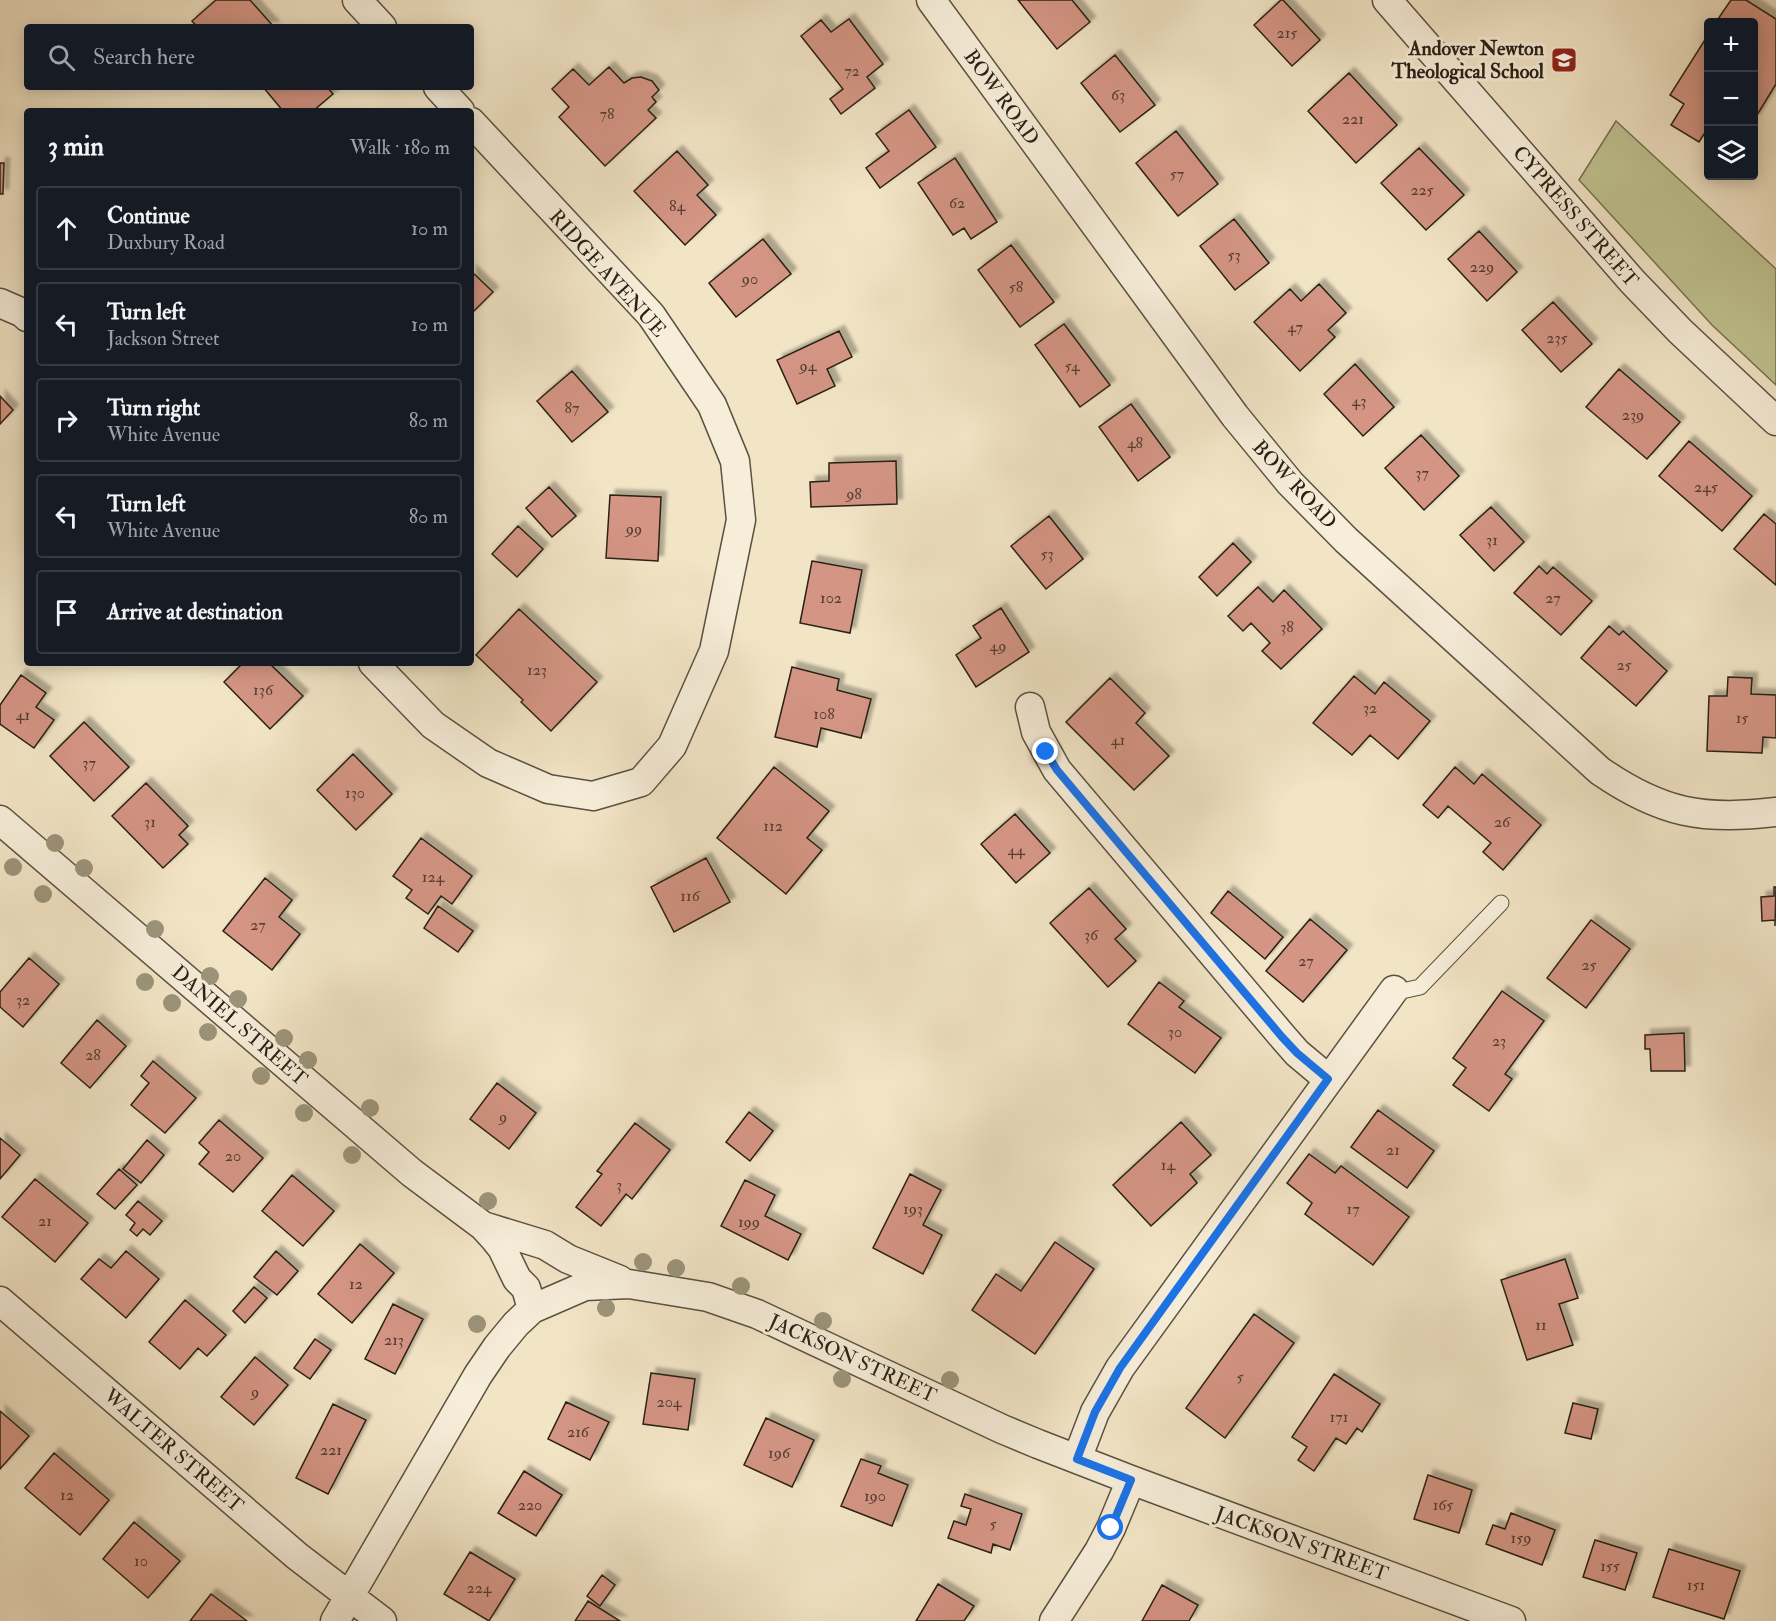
<!DOCTYPE html>
<meta charset="utf-8">
<style>
:root{--surface:#171b24;--page:#242831;--text:#f1f3f6;--muted:#9ea1a6;--line:#363941}
body{margin:0;font-family:"IM FELL Double Pica",serif;background:var(--page);color:var(--text)}
.controls{position:absolute;right:18px;top:18px;display:grid;overflow:hidden;border-radius:6px;box-shadow:0 3px 15px #0003}
.controls button{width:54px;height:54px;display:grid;place-items:center;padding:0;border:0;border-bottom:2px solid var(--line);background:var(--surface);color:var(--text);font:30px sans-serif}
.stop{position:absolute;width:18px;height:18px;margin:-14px;border:4px solid #1a73e8;border-radius:50%;background:#fff}
.stop.end{background:#1a73e8;border-color:#fff;box-shadow:0 2px 6px #0008}
.list{margin:0;padding:0;list-style:none}
h2{display:flex;justify-content:space-between;align-items:center;height:78px;margin:0;padding:0 24px;font-size:26px}
h2 small{font-size:20px;font-weight:400;color:var(--muted)}
.list li{display:grid;grid-template-columns:39px 1fr auto;gap:18px;align-items:center;box-sizing:border-box;height:84px;margin:0 12px 12px;padding:0 12px;border:2px solid var(--line);border-radius:6px}
.list b{display:block;font-size:22px;white-space:nowrap}
.list p{margin:0;font-size:20px;white-space:nowrap;color:var(--muted)}
.list em{font-size:20px;font-style:normal;color:var(--muted)}
.icon{flex:none;width:33px;height:33px;fill:none;stroke:currentColor;stroke-width:2;stroke-linecap:round;stroke-linejoin:round}
.map{position:relative;flex:none;width:1776px;height:1621px;overflow:hidden}
.search{position:absolute;background:var(--surface);box-shadow:0 3px 15px #0003;left:24px;top:24px;width:450px;height:66px;display:flex;align-items:center;gap:15px;box-sizing:border-box;padding:0 21px;border-radius:6px;color:var(--muted);font-size:22px}
.panel{position:absolute;background:var(--surface);box-shadow:0 3px 15px #0003;left:24px;top:108px;width:450px;height:558px;border-radius:6px}
.map>svg:first-child{display:block}
.green{fill:#c0c391;stroke:#747254;stroke-width:1.5}
.building{fill:#d49584;stroke:#292016;stroke-width:1.5;filter:url(#shadow)}
.lines{fill:none;stroke-linecap:round;stroke-linejoin:round}
.service-casing{stroke:#5b5142;stroke-width:17}
.minor-casing{stroke:#5b5142;stroke-width:31}
.service{stroke:#f7eeda;stroke-width:15}
.minor{stroke:#f7eeda;stroke-width:28}
.tree{fill:#9c947a}
.route{stroke:#1a73e8;stroke-width:8}
.labels{text-anchor:middle;stroke-width:6;stroke-linejoin:round;paint-order:stroke}
.number-label{font-size:16px;fill:#543d32}
.poi-label{font-size:20px;font-weight:bold;fill:#292016;stroke:#f7eeda;text-anchor:end}
.street-label{font-size:20px;fill:#292016;stroke:#f7eeda}
</style>
<div class="map">
<svg width="1776" height="1621" viewBox="0 0 1776 1621">
<defs>
<filter id="shadow"><feDropShadow dx="5.5" dy="-5.5" stdDeviation="1.5" flood-color="#0004"/></filter>
</defs>
<rect width="100%" height="100%" fill="#f2e5c6"/>
<filter id="stains"><feTurbulence type="fractalNoise" baseFrequency=".00333" numOctaves="4"/><feColorMatrix values="0 0 0 0 .2 0 0 0 0 .09 0 0 0 0 .02 0 0 0 .5 -.17"/></filter>
<radialGradient id="worn" r=".72"><stop offset=".6" stop-color="#630" stop-opacity="0"/><stop offset="1" stop-color="#630" stop-opacity=".3"/></radialGradient>
<!-- green -->
<path class="green" d="M1616,121L1776,269V385L1712,325L1579,180Z"/>
<!-- building -->
<path class="building" d="M216,0H250L274,27H197L192,21Z
M1018,0H1072L1090,22L1057,49Z
M1281,0H1283L1320,40L1292,66L1254,25Z
M1731,0H1746L1776,19V84L1754,120V22H1716Z
M849,19L883,64L867,77L875,88L841,114L830,99L843,89L801,36L821,20L831,32Z
M1708,35V128L1699,142L1671,125L1684,104L1670,95Z
M1115,55L1155,105L1120,132L1081,83Z
M609,67L624,83L632,78L641,77L652,81L659,90L652,97L656,102L648,110L656,118L605,166L559,117L569,107L552,89L573,69L589,85Z
M1349,73L1397,125L1356,163L1308,111Z
M263,87H327L333,94L313,111H283Z
M909,110L936,147L880,188L866,168L889,151L876,134Z
M1176,131L1218,184L1178,216L1136,163Z
M1419,148L1464,195L1426,230L1381,183Z
M677,151L708,185L697,195L716,215L685,245L634,191Z
M955,158L997,222L971,239L964,228L953,235L918,183Z
M0,163H4L3,194H0Z
M1234,219L1269,263L1235,290L1200,246Z
M1479,231L1517,272L1487,301L1448,259Z
M763,239L791,274L736,317L709,283Z
M1011,245L1054,302L1020,327L978,270Z
M471,271L493,292L471,314Z
M1319,284L1346,313L1328,330L1335,337L1300,371L1254,322L1290,289L1301,301Z
M1553,302L1592,344L1561,372L1522,330Z
M1064,324L1110,385L1080,407L1035,345Z
M839,331L852,357L827,369L835,386L797,404L777,360Z
M1355,364L1394,407L1363,436L1324,394Z
M1619,369L1680,422L1647,459L1586,407Z
M572,371L608,412L572,442L537,401Z
M0,396L13,410L0,424Z
M1131,404L1170,457L1138,481L1099,427Z
M1421,435L1459,476L1424,510L1385,468Z
M1689,441L1752,496L1722,531L1659,476Z
M896,461L897,504L811,507L810,482L829,481V463Z
M549,487L576,516L552,537L526,508Z
M610,495L661,497L658,561L606,558Z
M1491,507L1524,542L1494,571L1460,535Z
M1764,514L1776,524V585L1734,549Z
M1049,516L1083,559L1046,589L1011,546Z
M518,526L543,549L517,577L492,554Z
M1233,543L1251,562L1217,596L1199,577Z
M812,561L862,570L850,633L800,623Z
M1539,566L1547,574L1553,567L1592,601L1561,635L1514,593Z
M1258,587L1273,602L1284,590L1322,629L1281,669L1262,651L1270,643L1251,623L1243,631L1228,616Z
M1001,608L1029,652L976,687L956,655L981,638L973,626Z
M519,609L597,682L551,731L521,702L523,700L476,655Z
M1609,626L1619,635L1623,631L1667,671L1636,706L1581,658Z
M243,663H269L303,696L270,729L224,682Z
M792,667L839,679L837,690L871,699L861,738L821,728L817,747L775,737Z
M21,675L46,693L36,707L54,720L34,748L0,724V705Z
M1354,676L1375,694L1384,682L1430,721L1398,759L1370,735L1352,755L1313,723Z
M1728,677L1752,678L1751,694L1776,695V738L1763,737L1762,753L1707,751L1709,696H1727Z
M1110,678L1145,713L1136,723L1169,756L1134,790L1066,722Z
M84,722L129,767L94,801L50,756Z
M353,754L392,794L356,830L317,790Z
M774,767L829,811L807,838L822,850L786,894L717,838Z
M1455,767L1474,784L1482,774L1541,825L1503,870L1483,852L1491,843L1448,806L1438,818L1423,805Z
M146,783L188,826L179,835L188,844L163,868L112,816Z
M1015,814L1050,853L1016,883L981,844Z
M421,838L472,876L452,904L441,896L428,914L406,898L412,890L393,876Z
M706,858L730,902L674,932L651,887Z
M265,878L292,900L279,917L300,934L272,970L223,931Z
M1774,887H1776L1775,926V920L1762,921L1761,897L1774,896Z
M1089,888L1126,929L1115,939L1136,961L1108,987L1050,923Z
M1228,891L1283,937L1265,959L1211,913Z
M438,906L473,931L458,952L424,928Z
M1310,919L1347,950L1303,1002L1266,971Z
M1591,920L1630,949L1586,1008L1547,978Z
M29,958L59,984L23,1027L0,1007V992Z
M1159,982L1184,1001L1179,1007L1221,1038L1195,1073L1128,1024Z
M1502,991L1544,1021L1505,1074L1512,1079L1489,1111L1453,1085L1466,1068L1453,1058Z
M97,1020L126,1046L90,1088L61,1063Z
M1684,1033L1685,1071H1651L1650,1049H1645V1035Z
M153,1061L196,1098L165,1133L131,1105L149,1083L141,1076Z
M497,1083L536,1113L509,1149L470,1119Z
M1378,1110L1434,1151L1407,1188L1351,1147Z
M749,1112L773,1131L750,1161L726,1142Z
M219,1120L263,1158L233,1192L199,1164L209,1152L199,1143Z
M1181,1122L1211,1155L1190,1174L1197,1183L1151,1226L1113,1185Z
M635,1123L670,1150L632,1199L626,1194L601,1226L576,1207L602,1174L597,1171Z
M0,1138L20,1155L0,1179Z
M147,1140L164,1155L141,1183L123,1169Z
M1309,1154L1335,1173L1341,1166L1409,1217L1373,1265L1305,1214L1312,1203L1287,1183Z
M119,1169L137,1185L115,1209L97,1194Z
M910,1174L941,1190L923,1225L942,1235L923,1274L873,1248Z
M292,1175L334,1211L303,1246L262,1211Z
M35,1179L88,1223L55,1262L2,1217Z
M745,1180L775,1195L765,1216L801,1234L788,1260L721,1226Z
M138,1201L162,1221L150,1235L143,1229L137,1236L130,1230L135,1223L126,1215Z
M1055,1242L1094,1269L1035,1354L972,1310L996,1274L1021,1291Z
M360,1244L394,1273L352,1323L318,1294Z
M126,1251L159,1279L126,1318L81,1279L99,1259L111,1268Z
M276,1251L298,1271L277,1295L254,1277Z
M1565,1259L1578,1298L1559,1304L1573,1345L1527,1360L1501,1280Z
M254,1287L267,1298L245,1323L233,1311Z
M185,1300L226,1335L207,1356L198,1348L180,1369L149,1342Z
M393,1304L423,1319L395,1374L365,1359Z
M1254,1314L1294,1343L1225,1438L1186,1408Z
M315,1339L331,1350L310,1379L294,1368Z
M255,1357L288,1385L254,1425L221,1397Z
M651,1373L695,1379L688,1430L643,1424Z
M1334,1374L1380,1404L1362,1432L1357,1428L1346,1444L1336,1438L1314,1471L1298,1460L1307,1447L1292,1437Z
M566,1402L609,1422L590,1460L548,1439Z
M1573,1403L1598,1409L1591,1439L1565,1433Z
M333,1404L366,1420L328,1494L296,1478Z
M0,1411L29,1436L0,1469Z
M766,1418L814,1440L792,1487L744,1465Z
M54,1453L109,1500L80,1535L25,1488Z
M861,1459L881,1466L878,1473L908,1485L892,1526L841,1506Z
M524,1471L562,1495L536,1536L498,1513Z
M1428,1475L1472,1490L1459,1533L1414,1519Z
M965,1494L1022,1514L1010,1550L993,1544L991,1553L948,1538L954,1521L966,1525L971,1509L961,1506Z
M1511,1513L1555,1530L1542,1565L1486,1544L1493,1525L1505,1529Z
M134,1522L180,1561L148,1598L103,1559Z
M1595,1540L1637,1553L1625,1590L1583,1577Z
M1669,1549L1740,1571L1724,1619L1653,1597Z
M470,1552L515,1579L489,1621L444,1594Z
M602,1575L615,1585L600,1606L587,1596Z
M938,1584L974,1606L964,1621H916Z
M1162,1585L1198,1605L1189,1621H1142Z
M211,1594L247,1621H190Z
M588,1601L620,1621H575Z"/>
<g class="lines">
<defs>
<path id="service" d="M1394,990L1402,991L1420,987L1501,903"/>
<path id="minor" d="M357,0L382,27
M931,0L1235,416L1290,483L1346,540L1600,771C1661,813 1703,821 1776,812
M1387,0L1632,281L1680,331L1776,421
M438,87L460,111
M0,303L23,313L27,317
M373,663L433,725L488,763L548,789L593,796L641,782L672,746L714,651L741,520L735,461L712,405L651,315L471,122
M1030,707L1036,732L1057,770L1283,1037L1297,1053L1328,1079
M0,820L412,1173L483,1226L494,1238L502,1248L517,1279L526,1288L532,1309
M483,1226L545,1245L568,1259L620,1280
M0,1301L297,1556L382,1621
M1077,1459L1095,1412L1120,1368L1394,990
M335,1621L478,1375L497,1347L516,1324L532,1309L585,1286L629,1284L708,1297L757,1314L1002,1429L1038,1444L1131,1480L1511,1621
M1054,1621L1099,1551L1111,1528L1131,1480"/>
</defs>
<!-- service casing -->
<use href="#service" class="service-casing"/>
<!-- minor casing -->
<use href="#minor" class="minor-casing"/>
<!-- service -->
<use href="#service" class="service"/>
<!-- minor -->
<use href="#minor" class="minor"/>
</g>
<!-- trees -->
<g class="tree">
<circle cx="55" cy="843" r="9"/>
<circle cx="13" cy="867" r="9"/>
<circle cx="84" cy="868" r="9"/>
<circle cx="43" cy="894" r="9"/>
<circle cx="155" cy="929" r="9"/>
<circle cx="210" cy="976" r="9"/>
<circle cx="145" cy="982" r="9"/>
<circle cx="238" cy="999" r="9"/>
<circle cx="172" cy="1003" r="9"/>
<circle cx="208" cy="1032" r="9"/>
<circle cx="284" cy="1038" r="9"/>
<circle cx="308" cy="1060" r="9"/>
<circle cx="261" cy="1076" r="9"/>
<circle cx="370" cy="1108" r="9"/>
<circle cx="304" cy="1113" r="9"/>
<circle cx="352" cy="1155" r="9"/>
<circle cx="488" cy="1201" r="9"/>
<circle cx="643" cy="1262" r="9"/>
<circle cx="676" cy="1268" r="9"/>
<circle cx="741" cy="1286" r="9"/>
<circle cx="606" cy="1308" r="9"/>
<circle cx="823" cy="1321" r="9"/>
<circle cx="477" cy="1324" r="9"/>
<circle cx="842" cy="1379" r="9"/>
<circle cx="950" cy="1380" r="9"/>
</g>
<g class="lines">
<!-- route -->
<path class="route" d="M1046,752L1057,770L1282,1037L1297,1053L1328,1079L1120,1368L1095,1412L1077,1459L1131,1480L1111,1528"/>
</g>
<!-- icons -->
<defs>
<symbol id="school-square" viewBox="-11 -11 22 22"><rect x="-9" y="-9" width="18" height="18" rx="4" fill="#8f2418" stroke="#f7eeda"/><path d="M0-5L7-2L0 1L-7-2ZM-4 1L0 2.5L4 1V4Q0 6-4 4Z" fill="#fff"/></symbol>
</defs>
<g fill-rule="evenodd">
<use href="#school-square" x="1549" y="45" width="30" height="30"/>
</g>
<g class="labels">
<!-- number labels -->
<g class="number-label">
<text x="1287" y="38">215</text>
<text x="852" y="76">72</text>
<text x="1118" y="100">63</text>
<text x="607" y="119">78</text>
<text x="1353" y="124">221</text>
<text x="1177" y="179">57</text>
<text x="1422" y="195">225</text>
<text x="957" y="208">62</text>
<text x="677" y="211">84</text>
<text x="1234" y="260">53</text>
<text x="1482" y="272">229</text>
<text x="750" y="284">90</text>
<text x="1016" y="292">58</text>
<text x="1295" y="332">47</text>
<text x="1557" y="343">235</text>
<text x="808" y="371">94</text>
<text x="1072" y="371">54</text>
<text x="1359" y="406">43</text>
<text x="572" y="413">87</text>
<text x="1633" y="420">239</text>
<text x="1135" y="448">48</text>
<text x="1422" y="478">37</text>
<text x="1706" y="492">245</text>
<text x="854" y="499">98</text>
<text x="634" y="534">99</text>
<text x="1492" y="545">31</text>
<text x="1047" y="559">53</text>
<text x="831" y="603">102</text>
<text x="1553" y="603">27</text>
<text x="1287" y="632">38</text>
<text x="998" y="651">49</text>
<text x="1624" y="670">25</text>
<text x="537" y="675">123</text>
<text x="263" y="695">136</text>
<text x="1370" y="713">32</text>
<text x="824" y="719">108</text>
<text x="23" y="720">41</text>
<text x="1742" y="723">15</text>
<text x="1118" y="745">41</text>
<text x="89" y="768">37</text>
<text x="355" y="798">130</text>
<text x="150" y="827">31</text>
<text x="1502" y="827">26</text>
<text x="773" y="831">112</text>
<text x="1016" y="855">44</text>
<text x="433" y="882">124</text>
<text x="690" y="901">116</text>
<text x="258" y="930">27</text>
<text x="1091" y="940">36</text>
<text x="1306" y="966">27</text>
<text x="1589" y="970">25</text>
<text x="23" y="1005">32</text>
<text x="1175" y="1037">30</text>
<text x="1499" y="1046">23</text>
<text x="93" y="1060">28</text>
<text x="503" y="1122">9</text>
<text x="1393" y="1155">21</text>
<text x="233" y="1161">20</text>
<text x="1168" y="1170">14</text>
<text x="619" y="1190">3</text>
<text x="913" y="1214">193</text>
<text x="1353" y="1214">17</text>
<text x="45" y="1226">21</text>
<text x="749" y="1227">199</text>
<text x="356" y="1289">12</text>
<text x="1541" y="1330">11</text>
<text x="394" y="1345">213</text>
<text x="1240" y="1382">5</text>
<text x="255" y="1397">9</text>
<text x="669" y="1407">204</text>
<text x="1339" y="1422">171</text>
<text x="578" y="1437">216</text>
<text x="331" y="1455">221</text>
<text x="779" y="1458">196</text>
<text x="67" y="1500">12</text>
<text x="875" y="1501">190</text>
<text x="530" y="1510">220</text>
<text x="1443" y="1510">165</text>
<text x="993" y="1529">5</text>
<text x="1521" y="1543">159</text>
<text x="141" y="1566">10</text>
<text x="1610" y="1571">155</text>
<text x="1696" y="1590">151</text>
<text x="479" y="1593">224</text>
</g>
<!-- poi labels -->
<g class="poi-label">
<text x="1544" y="55">Andover Newton<tspan x="1544" dy="23">Theological School</tspan></text>
</g>
<!-- street labels -->
<g class="street-label">
<text transform="translate(1002 97) rotate(54)" y="7">BOW ROAD</text>
<text transform="translate(1576 216) rotate(49)" y="7">CYPRESS STREET</text>
<text transform="translate(608 273) rotate(48)" y="7">RIDGE AVENUE</text>
<text transform="translate(1295 484) rotate(47)" y="7">BOW ROAD</text>
<text transform="translate(240 1025) rotate(41)" y="7">DANIEL STREET</text>
<text transform="translate(853 1358) rotate(25)" y="7">JACKSON STREET</text>
<text transform="translate(174 1450) rotate(41)" y="7">WALTER STREET</text>
<text transform="translate(1302 1543) rotate(20)" y="7">JACKSON STREET</text>
</g>
</g>
<rect width="100%" height="100%" filter="url(#stains)"/>
<rect width="100%" height="100%" fill="url(#worn)"/>
</svg>
<div class="controls">
<button>+</button>
<button>−</button>
<button><svg class="icon" aria-label="layers" viewBox="0 0 24 24"><path d="M12 4l9 5-9 5-9-5zM3 14l9 5 9-5"/></svg></button>
</div>
<div class="stop" style="left:1111px;top:1528px"></div>
<div class="stop end" style="left:1046px;top:752px"></div>
<div class="search"><svg class="icon" aria-label="search" viewBox="0 0 24 24"><circle cx="10" cy="10" r="6"/><path d="M15 15l6 6"/></svg>Search here</div>
<section class="panel">
<h2>3 min<small>Walk · 180 m</small></h2>
<ul class="list">
<li><svg class="icon" aria-label="ahead" viewBox="0 0 24 24"><path d="M12 20V5M6 11l6-6 6 6"/></svg><div><b>Continue</b><p>Duxbury Road</p></div><em>10 m</em></li>
<li><svg class="icon" aria-label="left" viewBox="0 0 24 24"><path d="M17 20v-9H6M10 6l-5 5 5 5"/></svg><div><b>Turn left</b><p>Jackson Street</p></div><em>10 m</em></li>
<li><svg class="icon" aria-label="right" viewBox="0 0 24 24"><path d="M7 20v-9h11M14 6l5 5-5 5"/></svg><div><b>Turn right</b><p>White Avenue</p></div><em>80 m</em></li>
<li><svg class="icon" aria-label="left" viewBox="0 0 24 24"><path d="M17 20v-9H6M10 6l-5 5 5 5"/></svg><div><b>Turn left</b><p>White Avenue</p></div><em>80 m</em></li>
<li><svg class="icon" aria-label="arrive" viewBox="0 0 24 24"><path d="M6 21V4h12l-3 4 3 4H6"/></svg><div><b>Arrive at destination</b></div></li>
</ul>
</section>
</div>
